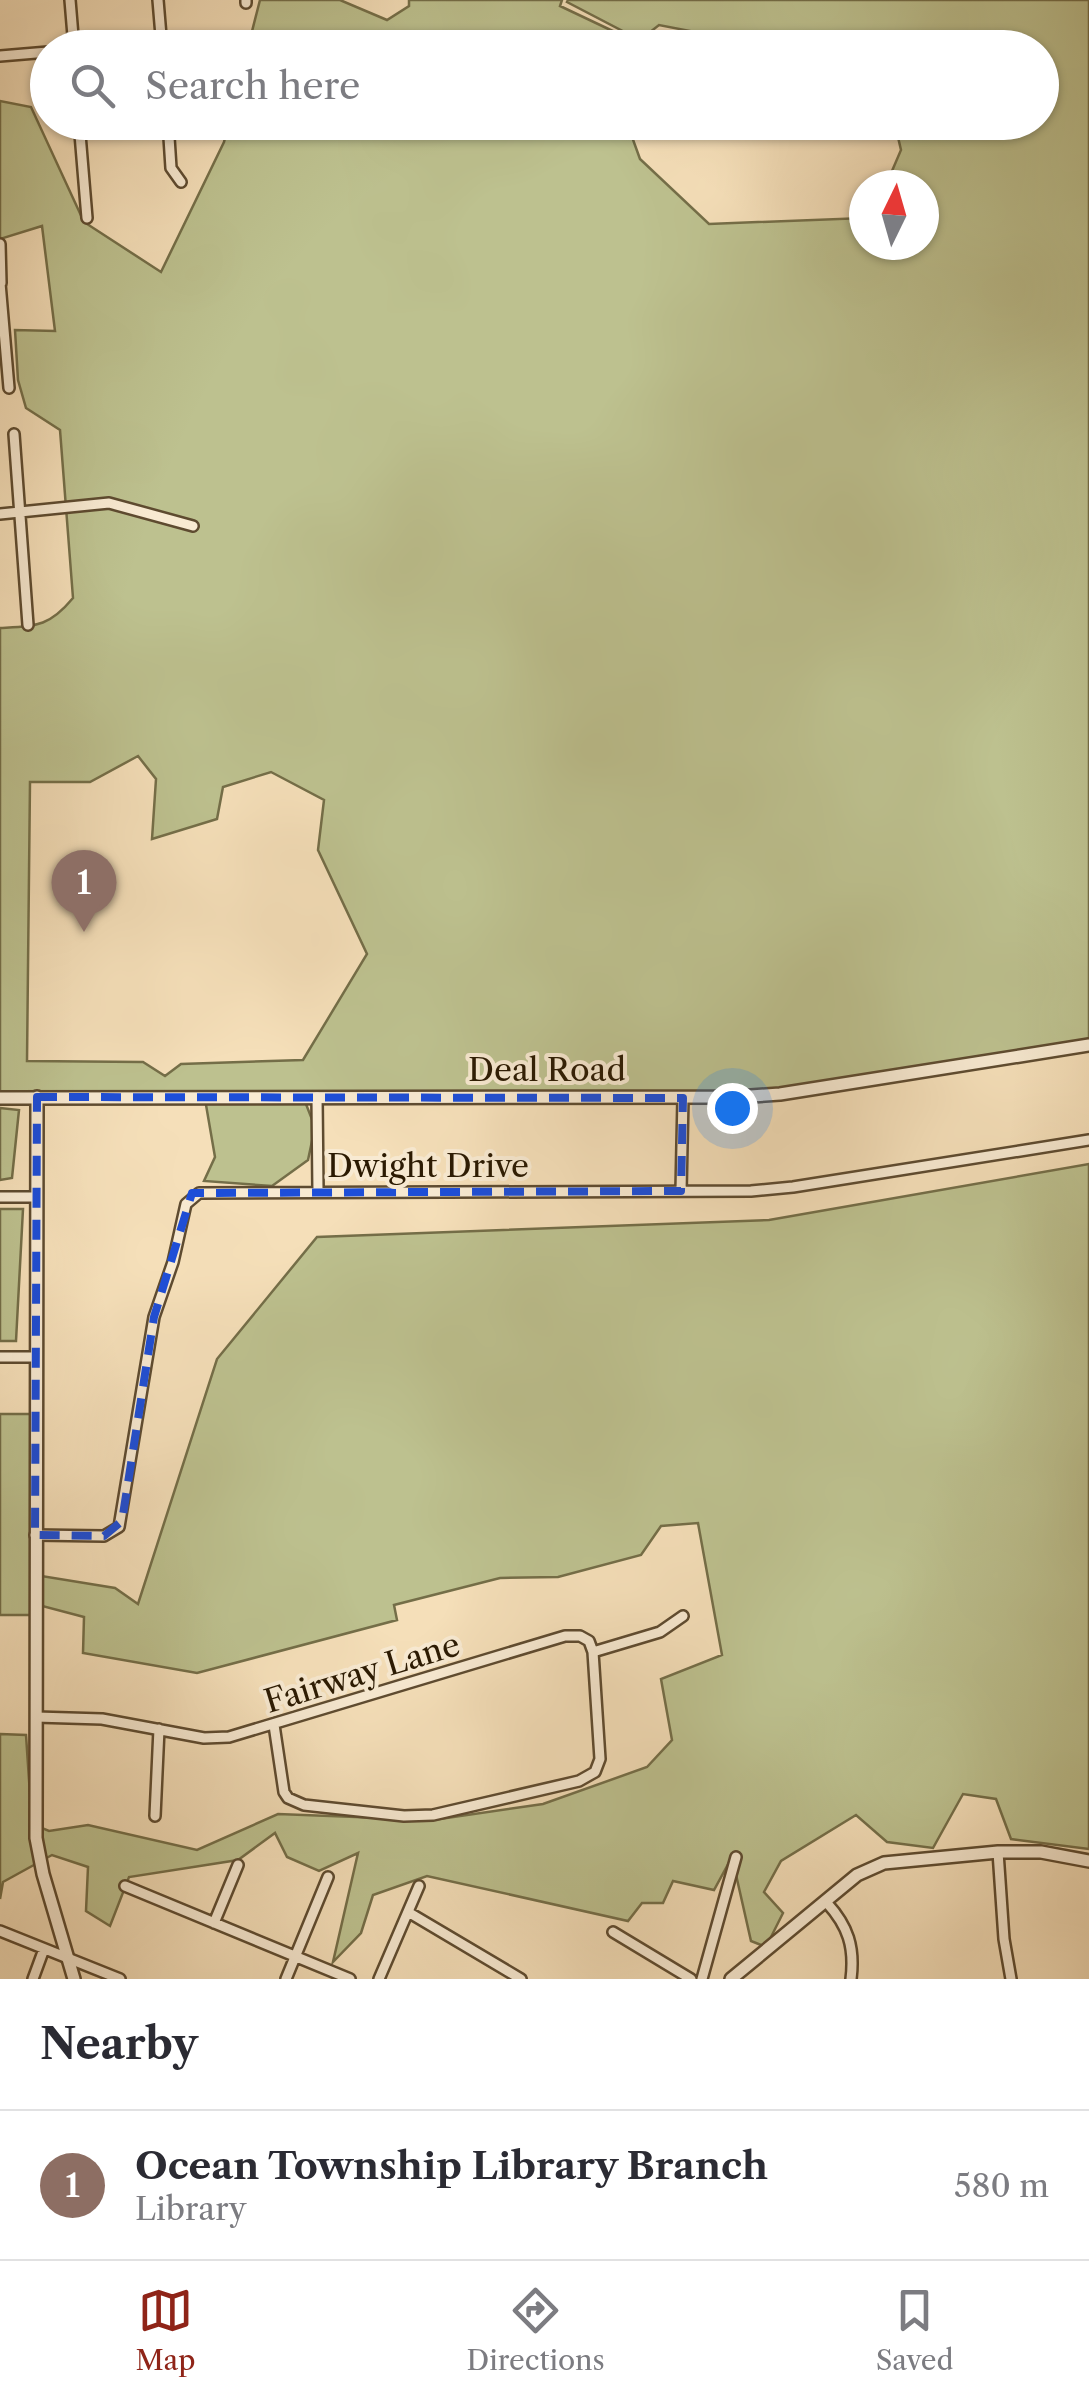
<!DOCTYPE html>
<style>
:root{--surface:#fff;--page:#f2f2f3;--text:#2b2b33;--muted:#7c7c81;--line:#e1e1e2;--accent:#8f2418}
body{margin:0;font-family:"Libre Caslon Text",serif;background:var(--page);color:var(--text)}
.compass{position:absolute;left:849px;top:170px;width:90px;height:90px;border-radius:50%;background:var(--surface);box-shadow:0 2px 8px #0004;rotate:5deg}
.you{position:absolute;left:732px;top:1108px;width:35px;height:35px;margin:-25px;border:8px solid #fff;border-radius:50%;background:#1a73e8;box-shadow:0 0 0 15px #1a73e833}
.badge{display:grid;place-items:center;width:65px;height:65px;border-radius:50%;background:var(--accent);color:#fff;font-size:32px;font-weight:700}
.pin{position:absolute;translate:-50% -82px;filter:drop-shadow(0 2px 5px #0008)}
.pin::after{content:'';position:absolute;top:52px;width:35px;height:30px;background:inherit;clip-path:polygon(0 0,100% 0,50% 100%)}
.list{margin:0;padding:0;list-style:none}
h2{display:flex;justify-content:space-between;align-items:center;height:130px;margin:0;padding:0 40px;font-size:42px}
h2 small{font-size:32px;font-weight:400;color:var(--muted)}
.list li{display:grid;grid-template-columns:65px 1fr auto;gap:30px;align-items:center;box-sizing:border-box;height:150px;padding:0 40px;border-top:2px solid var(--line)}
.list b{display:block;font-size:38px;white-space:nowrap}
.list p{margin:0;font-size:32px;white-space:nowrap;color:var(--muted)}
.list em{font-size:32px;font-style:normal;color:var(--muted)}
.icon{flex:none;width:55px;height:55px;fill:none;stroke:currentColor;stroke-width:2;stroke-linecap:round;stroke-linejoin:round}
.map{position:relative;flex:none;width:1089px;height:1979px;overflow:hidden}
.search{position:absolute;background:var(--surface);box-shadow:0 2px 8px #0004;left:30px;right:30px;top:30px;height:110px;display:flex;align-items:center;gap:25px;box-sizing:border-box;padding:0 35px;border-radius:55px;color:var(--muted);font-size:38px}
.sheet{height:280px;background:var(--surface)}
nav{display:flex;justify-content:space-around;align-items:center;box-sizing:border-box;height:140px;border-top:2px solid var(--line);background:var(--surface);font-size:28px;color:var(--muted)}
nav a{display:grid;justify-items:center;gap:5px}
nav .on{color:var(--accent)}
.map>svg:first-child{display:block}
.green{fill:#bdc18f;stroke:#746e48;stroke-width:2.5;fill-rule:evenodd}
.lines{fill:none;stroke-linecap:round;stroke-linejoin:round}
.minor-casing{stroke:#5e4b30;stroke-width:14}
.tertiary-casing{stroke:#5e4b30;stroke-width:16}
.minor{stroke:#f8ead2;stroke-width:9}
.tertiary{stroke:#f8ead2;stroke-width:11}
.marked{fill:none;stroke:#1d4ed8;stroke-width:8;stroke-dasharray:20 12;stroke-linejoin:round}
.labels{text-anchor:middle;stroke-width:8;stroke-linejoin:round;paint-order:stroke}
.street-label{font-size:32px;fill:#2b1a02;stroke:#f8ead2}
</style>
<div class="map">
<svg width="1089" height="1979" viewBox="0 0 1089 1979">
<rect width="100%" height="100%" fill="#f5dfb9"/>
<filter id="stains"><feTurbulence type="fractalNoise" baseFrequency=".002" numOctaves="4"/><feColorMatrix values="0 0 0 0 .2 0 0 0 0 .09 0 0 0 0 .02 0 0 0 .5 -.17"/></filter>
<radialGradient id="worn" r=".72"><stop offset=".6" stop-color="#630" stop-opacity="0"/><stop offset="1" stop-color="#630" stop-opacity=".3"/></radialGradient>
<!-- green -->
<path class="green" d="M260,0H340L387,20L409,6V0H562L560,6L617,33L612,48L248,47Z
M568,0H1089V1046L766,1096L304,1099L315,1127L308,1160L272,1186L204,1181L215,1157L205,1099L0,1102V628C36,626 49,627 73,598L60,430L26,408L18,380L15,330L55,331L42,226L0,239V101L31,107L84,222L161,272L224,142L229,122L627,123L640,159L709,224L864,218V245H924V185H886L901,150L897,133L869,123L1042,122V48L773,47L659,25L640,40L567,2ZM138,756L156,779L152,839L217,819L223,787L271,772L324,800L318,850L367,954L303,1060L181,1064L165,1076L143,1062L27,1061L30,782H90Z
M0,1108L19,1110L12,1178L0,1180Z
M1089,1164V1849L1011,1839L996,1799L963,1794L933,1848L887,1842L856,1815L781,1861L764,1892L783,1913L766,1947L751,1941L732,1857L714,1890L673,1881L663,1903H642L628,1921L427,1876L373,1895L361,1933L333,1962L358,1853L319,1871L287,1857L275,1833L238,1860L129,1877L110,1926L86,1911L88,1867L52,1855L3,1882L0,1899V1734L26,1735L32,1824L49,1831L88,1825L197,1850L278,1814L433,1820L543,1804L647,1767L672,1740L661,1679L722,1655L698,1523L661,1526L641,1555L558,1577L500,1578L394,1605L397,1620L197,1673L83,1653L84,1617L35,1604L34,1615H0V1414H36L35,1575L115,1588L138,1604L217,1359L317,1237L769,1220Z
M0,1209H23L16,1341H0Z"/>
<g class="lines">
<defs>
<path id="minor" d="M70,0L74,48
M158,0L162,48
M246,0V3
M112,48L235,38
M0,56L48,52
M79,122L87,218
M168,122L171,168L181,182
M0,244L1,283
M0,283L9,388
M14,434L28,625
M0,514L109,503L193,526
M317,1097L318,1192
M681,1191L683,1098
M0,1197H37
M0,1357H35
M35,1535L104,1536L119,1527L154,1317L173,1262L186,1204L199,1193L751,1191L793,1187L1089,1140
M593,1652L660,1632L683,1616
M36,1717L102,1719L204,1738L229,1737L565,1636H580L589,1641L593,1652L600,1759L595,1772L579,1781L433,1815L404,1816L304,1805L288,1798L284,1792L274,1725
M155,1816L159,1729
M998,1852L1004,1939L1011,1979
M125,1886L350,1979
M827,1903C848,1926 855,1947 851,1979
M408,1912L521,1979
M214,1923L238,1865
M0,1931L120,1979
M613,1932L691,1979
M33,1979L44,1949
M286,1979L328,1877
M379,1979L419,1886
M702,1979L736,1857"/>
<path id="tertiary" d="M37,1097L36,1838L43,1874L74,1979
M0,1098L737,1097L780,1094L1089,1045
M731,1979L857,1875L884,1863L998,1852H1041L1089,1861"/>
</defs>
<!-- minor casing -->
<use href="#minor" class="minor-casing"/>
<!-- tertiary casing -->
<use href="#tertiary" class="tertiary-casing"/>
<!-- minor -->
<use href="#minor" class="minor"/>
<!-- tertiary -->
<use href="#tertiary" class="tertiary"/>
</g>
<!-- marked area -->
<path class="marked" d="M37,1097L683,1098L681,1191L192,1193L154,1317L122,1521L104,1536L35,1535Z"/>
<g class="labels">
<!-- street labels -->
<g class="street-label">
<text x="547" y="1081">Deal Road</text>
<text x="428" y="1177">Dwight Drive</text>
<text transform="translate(362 1673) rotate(-17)" y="11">Fairway Lane</text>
</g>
</g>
<rect width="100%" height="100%" filter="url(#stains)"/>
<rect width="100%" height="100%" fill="url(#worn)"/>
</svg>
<svg class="compass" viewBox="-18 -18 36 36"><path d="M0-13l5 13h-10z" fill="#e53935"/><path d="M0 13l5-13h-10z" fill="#7c7c81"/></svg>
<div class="you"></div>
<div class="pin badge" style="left:84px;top:932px;background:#8d6e63">1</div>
<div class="search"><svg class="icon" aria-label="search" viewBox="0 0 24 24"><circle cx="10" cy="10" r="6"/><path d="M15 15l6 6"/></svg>Search here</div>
</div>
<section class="sheet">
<h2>Nearby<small></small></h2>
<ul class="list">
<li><span class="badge" style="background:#8d6e63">1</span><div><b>Ocean Township Library Branch</b><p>Library</p></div><em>580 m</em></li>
</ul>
</section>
<nav>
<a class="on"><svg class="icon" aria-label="map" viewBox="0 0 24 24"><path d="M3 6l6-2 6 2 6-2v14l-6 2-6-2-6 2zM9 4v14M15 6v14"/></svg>Map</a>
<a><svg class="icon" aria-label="directions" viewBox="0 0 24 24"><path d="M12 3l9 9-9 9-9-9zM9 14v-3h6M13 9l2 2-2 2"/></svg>Directions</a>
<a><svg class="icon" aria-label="saved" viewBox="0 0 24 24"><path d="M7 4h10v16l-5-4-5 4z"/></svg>Saved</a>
</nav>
